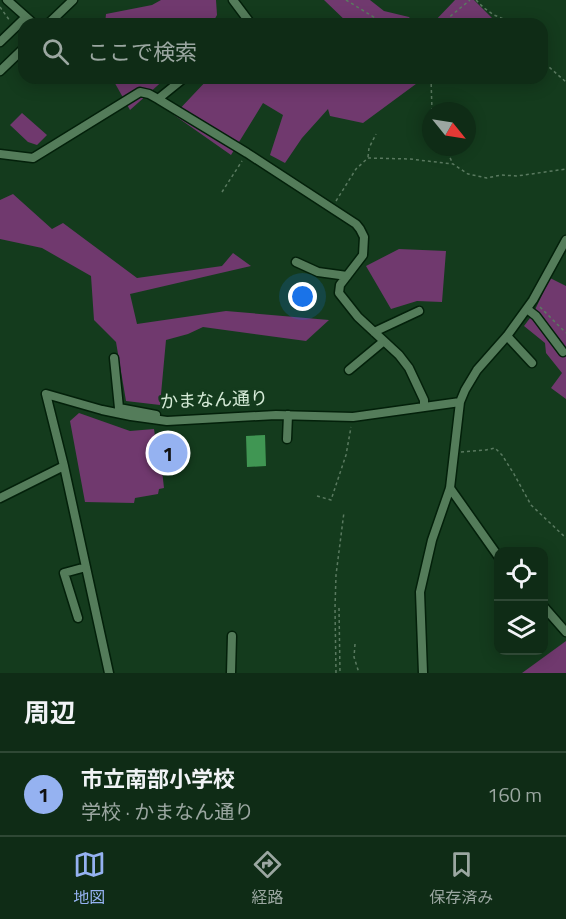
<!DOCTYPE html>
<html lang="ja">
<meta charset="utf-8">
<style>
:root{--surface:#0f2c16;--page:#1d3823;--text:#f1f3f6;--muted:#9ba7a1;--line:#2f4835;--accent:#95b2f1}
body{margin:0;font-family:"Titillium Web","Noto Sans JP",sans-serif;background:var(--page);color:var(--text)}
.controls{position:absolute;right:18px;bottom:18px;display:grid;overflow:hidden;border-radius:12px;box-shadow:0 3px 15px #0003}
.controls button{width:54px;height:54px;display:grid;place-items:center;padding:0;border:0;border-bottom:2px solid var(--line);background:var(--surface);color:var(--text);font:30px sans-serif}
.compass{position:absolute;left:422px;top:102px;width:54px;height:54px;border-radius:50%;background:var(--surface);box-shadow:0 3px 15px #0003;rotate:120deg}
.you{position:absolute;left:303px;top:297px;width:21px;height:21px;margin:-15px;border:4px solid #fff;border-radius:50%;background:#1a73e8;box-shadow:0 0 0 9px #1a73e833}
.badge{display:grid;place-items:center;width:39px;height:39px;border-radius:50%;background:var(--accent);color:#111;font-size:20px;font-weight:700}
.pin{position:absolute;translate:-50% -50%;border:3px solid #fff;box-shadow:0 2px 6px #0006}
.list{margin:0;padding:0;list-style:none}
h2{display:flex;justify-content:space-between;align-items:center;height:78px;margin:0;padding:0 24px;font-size:26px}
h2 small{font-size:20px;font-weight:400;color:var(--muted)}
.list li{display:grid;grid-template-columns:39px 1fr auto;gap:18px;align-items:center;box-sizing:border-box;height:84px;padding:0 24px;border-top:2px solid var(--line)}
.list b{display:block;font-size:22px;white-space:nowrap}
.list p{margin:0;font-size:20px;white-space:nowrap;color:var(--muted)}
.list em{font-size:20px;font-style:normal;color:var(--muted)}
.icon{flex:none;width:33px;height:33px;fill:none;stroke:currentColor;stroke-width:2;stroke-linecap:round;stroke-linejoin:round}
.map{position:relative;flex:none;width:566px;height:673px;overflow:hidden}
.search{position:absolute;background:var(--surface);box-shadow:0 3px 15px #0003;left:18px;right:18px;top:18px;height:66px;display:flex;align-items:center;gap:15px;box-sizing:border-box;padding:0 21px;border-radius:18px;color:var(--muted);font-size:22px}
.sheet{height:162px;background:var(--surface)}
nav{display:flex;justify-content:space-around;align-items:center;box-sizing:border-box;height:84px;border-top:2px solid var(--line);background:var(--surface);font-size:16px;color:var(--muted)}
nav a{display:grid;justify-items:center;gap:3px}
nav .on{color:var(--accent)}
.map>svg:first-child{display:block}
.green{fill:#70396e}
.water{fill:#409653}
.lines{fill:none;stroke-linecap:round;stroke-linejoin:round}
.minor-casing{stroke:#03200a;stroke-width:11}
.path{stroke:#5a7a60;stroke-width:1.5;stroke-dasharray:3 3;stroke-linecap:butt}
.minor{stroke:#547c5a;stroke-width:8}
.labels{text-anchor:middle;stroke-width:6;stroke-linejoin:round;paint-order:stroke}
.street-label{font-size:18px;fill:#d6ebd8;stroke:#143b1d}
</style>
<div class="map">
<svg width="566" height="673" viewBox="0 0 566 673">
<rect width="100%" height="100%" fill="#143b1d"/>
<!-- green -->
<path class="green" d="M161,0H216L217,15L212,24H105L106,14L152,5Z
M324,0H370L384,11L409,17L414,24H349Z
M455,0H474L492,18L484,24H432Z
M112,78H166L130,110Z
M209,78H422L420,81L363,123L330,116L328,109L302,138L285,163L270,155L283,115L263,103L231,155L174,115Z
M22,113L47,135L37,145L28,142L10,125Z
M13,194L52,229L63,223L137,278L222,266L233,253L251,266L130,294L137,324L226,311L329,320L306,341L203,327L188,334L166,340L160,405L126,401L116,342L94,320L91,276L42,248L0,239V200Z
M399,249L446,251L442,302L417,301L391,309L366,266Z
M550,278L566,286V399L551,388L562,373L546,353L545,343L524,326L533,314Z
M79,413L130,431L154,429L156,443L159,444L164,488L159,489L158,494L135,498L134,503L85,502L70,421Z
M566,641V673H522Z"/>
<!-- water -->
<path class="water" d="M265,435L266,466L247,467L246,436Z"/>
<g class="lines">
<defs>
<path id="minor" d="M7,0L34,24
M233,0L251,24
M48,24L73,0
M0,42L26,17
M0,71L24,48
M158,99L184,78
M0,154L33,158L140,92L149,94L158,99L247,153L356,224L360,229L364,237L363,255L340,285L339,293L358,317L399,355L409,368L424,400V407
M296,262L318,272L347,276
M527,309L536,316L563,352
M374,332L419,311
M507,336L532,363
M114,358L119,408L156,415
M349,370L384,341
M287,439L288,415
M450,488L498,556
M0,498L64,466
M544,607L566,632
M78,618L64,573L86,567
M109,673L64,466L46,394L102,410L131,416L167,421L276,415L353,417L460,402
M231,673L232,636
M423,673L420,592L432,540L450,488L460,402L465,390L477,370L507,336L533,300L566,240"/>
</defs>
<!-- minor casing -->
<use href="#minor" class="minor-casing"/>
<!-- path -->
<path class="path" d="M346,0L385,24
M476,0L484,8L494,15L516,24
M0,7L10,21
M441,24L470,0
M542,58L549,67L566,82
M431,78L432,111
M445,147L453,164
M368,157L369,148L376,134
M222,192L242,161
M336,201L356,169L368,158L410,159L453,164L468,174L487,178L501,175L517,176L566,169
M540,307L566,333
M461,452L486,450L495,448L502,455L514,474L531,505L566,538
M317,496L331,500L346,455L351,427
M339,608L340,673
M355,644L354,657L359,673
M336,673L335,608L336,575L344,512"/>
<!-- minor -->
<use href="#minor" class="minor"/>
</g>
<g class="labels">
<!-- street labels -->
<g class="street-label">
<text transform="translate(214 400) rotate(-2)" y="6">かまなん通り</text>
</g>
</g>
</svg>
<div class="controls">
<button><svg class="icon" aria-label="locate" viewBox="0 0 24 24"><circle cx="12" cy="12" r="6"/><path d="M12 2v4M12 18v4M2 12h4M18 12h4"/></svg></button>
<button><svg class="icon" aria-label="layers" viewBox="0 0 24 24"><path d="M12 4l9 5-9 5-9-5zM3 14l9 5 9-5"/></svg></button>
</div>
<svg class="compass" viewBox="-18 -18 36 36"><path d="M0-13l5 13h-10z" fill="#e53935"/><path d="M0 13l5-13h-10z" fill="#9ba7a1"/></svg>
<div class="you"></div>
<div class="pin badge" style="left:168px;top:453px">1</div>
<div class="search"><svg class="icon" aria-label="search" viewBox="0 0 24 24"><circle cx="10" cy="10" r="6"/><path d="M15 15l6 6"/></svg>ここで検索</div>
</div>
<section class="sheet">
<h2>周辺<small></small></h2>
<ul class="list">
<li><span class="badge">1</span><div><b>市立南部小学校</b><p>学校 · かまなん通り</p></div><em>160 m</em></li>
</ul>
</section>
<nav>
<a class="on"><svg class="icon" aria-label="map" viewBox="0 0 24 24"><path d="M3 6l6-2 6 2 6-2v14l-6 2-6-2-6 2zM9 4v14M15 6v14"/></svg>地図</a>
<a><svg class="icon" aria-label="directions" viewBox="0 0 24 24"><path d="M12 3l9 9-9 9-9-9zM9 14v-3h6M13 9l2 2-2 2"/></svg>経路</a>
<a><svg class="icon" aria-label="saved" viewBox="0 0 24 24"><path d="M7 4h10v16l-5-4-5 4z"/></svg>保存済み</a>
</nav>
